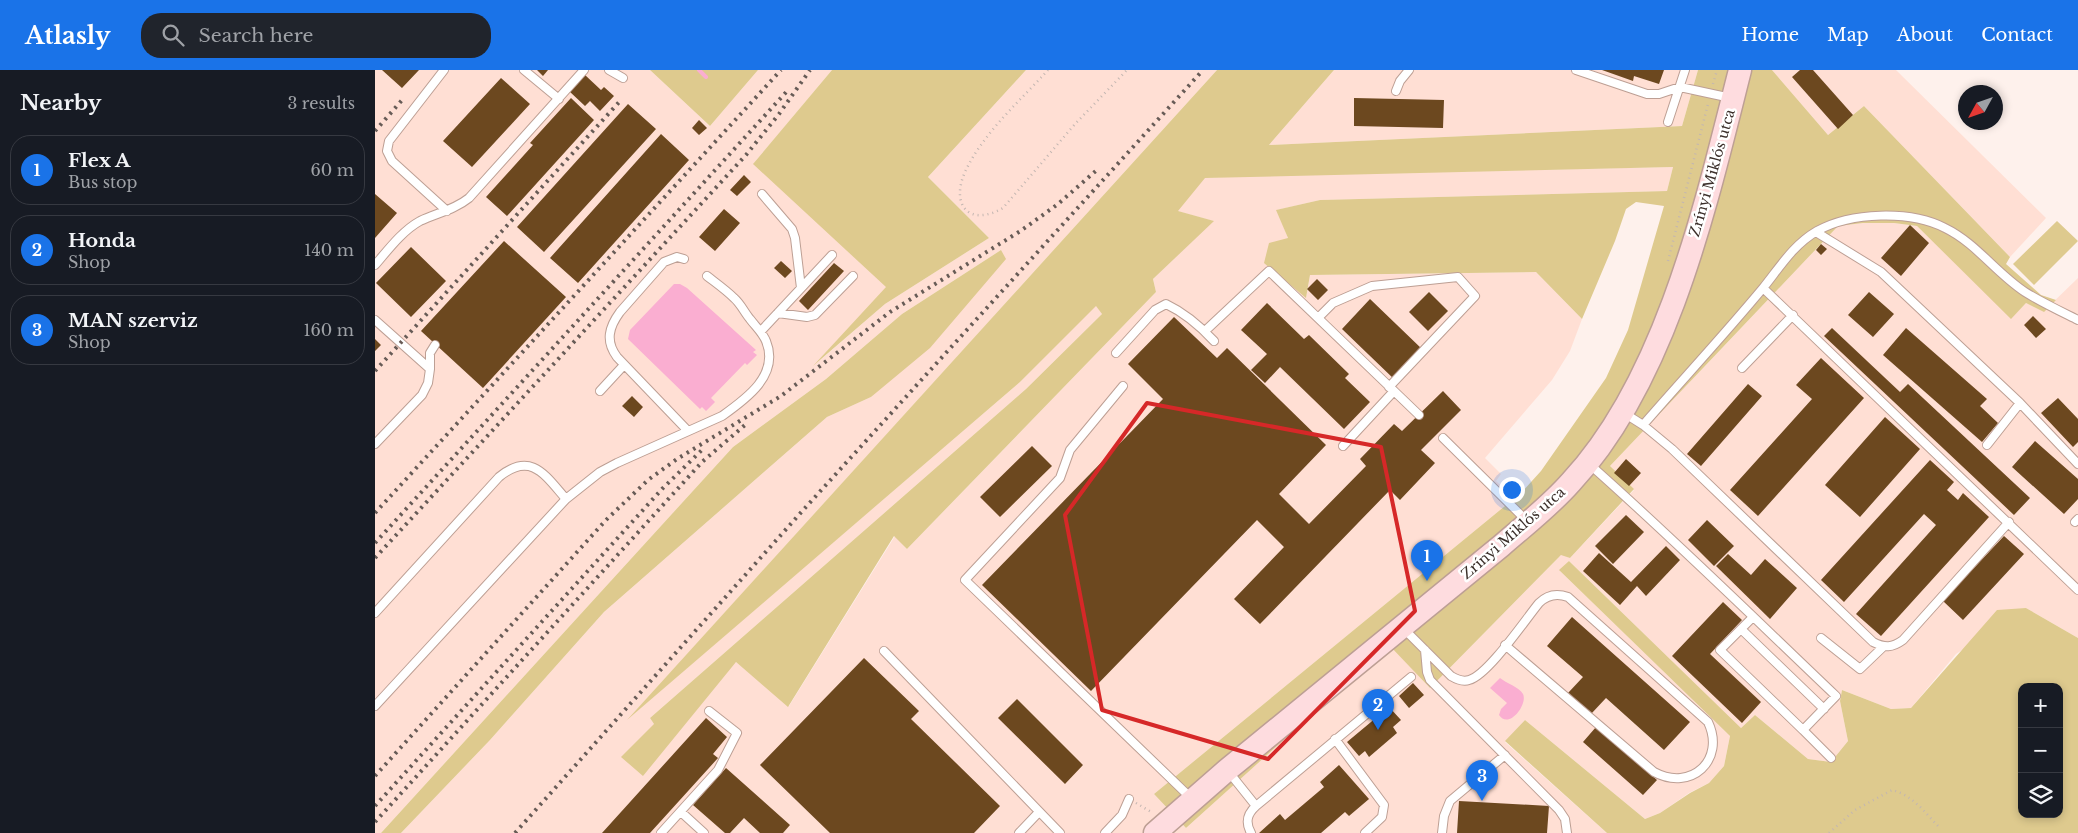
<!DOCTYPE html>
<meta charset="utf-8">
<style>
:root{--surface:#171b24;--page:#20242c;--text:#f1f3f6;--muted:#9ea1a6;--line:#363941;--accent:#1a73e8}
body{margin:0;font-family:"Libre Baskerville",serif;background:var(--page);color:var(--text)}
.controls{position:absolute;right:15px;bottom:15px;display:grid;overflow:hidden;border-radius:10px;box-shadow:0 2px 8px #0003}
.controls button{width:45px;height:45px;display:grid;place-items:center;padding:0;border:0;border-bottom:1px solid var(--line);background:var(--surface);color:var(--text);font:25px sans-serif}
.compass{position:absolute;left:1583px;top:15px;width:45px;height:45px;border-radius:50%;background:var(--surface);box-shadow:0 2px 8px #0003;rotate:230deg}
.you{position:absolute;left:1136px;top:419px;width:18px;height:18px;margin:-12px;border:4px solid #fff;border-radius:50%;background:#1a73e8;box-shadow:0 0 0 8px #1a73e833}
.badge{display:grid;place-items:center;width:32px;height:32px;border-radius:50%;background:var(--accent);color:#fff;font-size:16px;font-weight:700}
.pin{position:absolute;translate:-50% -41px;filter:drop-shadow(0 1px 2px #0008)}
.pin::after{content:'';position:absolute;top:26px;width:18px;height:15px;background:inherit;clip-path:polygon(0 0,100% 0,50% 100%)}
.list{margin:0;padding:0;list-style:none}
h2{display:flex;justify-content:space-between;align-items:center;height:65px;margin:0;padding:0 20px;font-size:21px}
h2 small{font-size:16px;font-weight:400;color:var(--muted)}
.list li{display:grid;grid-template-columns:32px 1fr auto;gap:15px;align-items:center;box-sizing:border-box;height:70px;margin:0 10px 10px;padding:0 10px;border:1px solid var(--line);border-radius:20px}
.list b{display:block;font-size:19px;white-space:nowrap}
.list p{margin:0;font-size:16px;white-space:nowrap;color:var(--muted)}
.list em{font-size:16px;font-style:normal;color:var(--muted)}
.icon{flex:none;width:28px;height:28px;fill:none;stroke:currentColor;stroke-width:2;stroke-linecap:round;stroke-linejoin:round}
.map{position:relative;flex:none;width:1703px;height:763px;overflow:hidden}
header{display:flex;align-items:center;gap:30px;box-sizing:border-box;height:70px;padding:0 25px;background:var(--accent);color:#fff}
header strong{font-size:24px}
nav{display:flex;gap:28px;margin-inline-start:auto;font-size:18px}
.search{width:350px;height:45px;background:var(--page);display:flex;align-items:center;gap:12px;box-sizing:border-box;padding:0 18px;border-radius:20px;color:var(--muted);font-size:19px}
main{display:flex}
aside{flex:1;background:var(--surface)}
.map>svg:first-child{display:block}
.built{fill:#ffdfd4}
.green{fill:#deca8e;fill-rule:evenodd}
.water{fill:#faaed1}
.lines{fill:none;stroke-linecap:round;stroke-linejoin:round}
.stream{stroke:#faaed1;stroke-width:4}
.building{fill:#6c481f}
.lane-casing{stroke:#bd9f94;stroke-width:10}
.secondary-casing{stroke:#bd9f94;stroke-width:25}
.path{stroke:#c3b6b1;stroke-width:2.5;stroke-dasharray:1 4;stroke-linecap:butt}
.lane{stroke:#fff;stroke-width:8}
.secondary{stroke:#fedcdf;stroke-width:22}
.rail{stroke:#675b56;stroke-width:4;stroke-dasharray:2.5 5;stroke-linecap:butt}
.marked{fill:none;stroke:#d62828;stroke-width:4;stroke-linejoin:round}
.labels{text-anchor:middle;stroke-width:5;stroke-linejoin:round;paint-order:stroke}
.street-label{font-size:14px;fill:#3b2f2a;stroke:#fff}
</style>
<header>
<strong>Atlasly</strong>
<div class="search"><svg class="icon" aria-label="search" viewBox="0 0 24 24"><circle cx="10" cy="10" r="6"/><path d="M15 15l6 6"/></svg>Search here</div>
<nav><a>Home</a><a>Map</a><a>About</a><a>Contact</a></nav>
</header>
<main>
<aside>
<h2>Nearby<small>3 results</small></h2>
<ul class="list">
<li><span class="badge">1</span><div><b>Flex A</b><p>Bus stop</p></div><em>60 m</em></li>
<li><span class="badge">2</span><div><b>Honda</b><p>Shop</p></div><em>140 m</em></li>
<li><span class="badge">3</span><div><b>MAN szerviz</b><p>Shop</p></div><em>160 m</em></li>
</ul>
</aside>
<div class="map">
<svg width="1703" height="763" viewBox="0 0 1703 763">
<rect width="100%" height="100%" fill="#fef1ec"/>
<!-- built -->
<path class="built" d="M0,0H275L335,56L383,0H457L379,93L512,217L443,292L510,234L614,168L553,107L651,0H842L256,646L645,312L721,235L727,244L651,319L275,648L279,654L361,592L414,636L520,466L532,479L781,222L778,209L838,151L802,141L829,108L866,106L1298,97L1292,121L945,130L902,140L913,168L931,228L935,205L1161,202L1207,249L1195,281L1177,310L1110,388L1126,404L1121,411L1131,420L1138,413L1147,422L779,724L811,758L1014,574L1055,618L1187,484L1195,488L1259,420L1235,396L1463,156L1488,153H1519L1542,156L1636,248L1651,233L1669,241L1703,208V568L1651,538L1581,584L1536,638L1516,639L1467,620L1465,631L1473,671L1456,692L1433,689L1380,645L1366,658L1194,491L1185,501L1355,666L1349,696L1334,713L1314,723L1285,743L1270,749L1150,650L1130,672L1232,763H26L115,670L229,542L452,347L496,327L626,180L527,244L451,309L358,377L6,763H0Z
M959,0H1323L1307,56L894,75Z
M1397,0H1521L1671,148L1635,187L1489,36L1453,65Z"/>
<!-- green -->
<path class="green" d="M275,0H383L335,56Z
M457,0H651L553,107L614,168L510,234L438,296L511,217L378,94Z
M842,0H959L894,75L1307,56L1323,0H1397L1453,65L1489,36L1635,187L1631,194L1666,225L1681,230L1669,242L1651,233L1636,249L1542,156L1519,153H1488L1463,156L1235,396L1259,419L1195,488L1186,485L1055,618L1014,575L811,758L779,724L1147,422L1166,401L1231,308L1253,260L1289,136L1261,132L1251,139L1240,171L1207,249L1161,202L935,205L931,228L889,193L894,173L913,168L901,140L945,130L1292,121L1298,97L830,108L803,141L839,151L778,209L781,222L532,479L519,466L413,637L361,592L268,706L246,687L279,654L275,648L651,319L727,244L721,236L645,312L252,650Z
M1682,151L1703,171L1659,215L1638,194Z
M626,180L631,189L555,278L496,327L452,347L229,542L115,670L26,763H6L358,377L451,309L527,244Z
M1194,491L1366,658L1380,645L1433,689L1456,692L1473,671L1465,631L1467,620L1516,639L1536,638L1622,540L1651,538L1703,568V763H1232L1130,671L1150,650L1270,749L1285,743L1315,723L1334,713L1349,696L1355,666L1184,500ZM1647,617H1684V744H1647Z"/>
<!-- water -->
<path class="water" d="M299,214H305L312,218L381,280L378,282L382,285L372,295L370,293L336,328L340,332L331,341L327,337L325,339L253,269L255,260Z
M1125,608C1131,613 1144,617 1148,624C1153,634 1134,660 1124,645L1126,639L1132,633L1115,618Z"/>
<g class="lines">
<!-- stream -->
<path class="stream" d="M324,0L331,7"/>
</g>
<!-- building -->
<path class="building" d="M7,0H44L27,18Z
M162,0H173L168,6Z
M1227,0H1289L1284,14L1259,6L1258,11Z
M1425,0H1438L1478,45L1463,59L1417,7Z
M210,5L226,20L229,17L239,26L225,41L215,31L210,36L194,21Z
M126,8L155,34L97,97L68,71Z
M196,28L219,50L132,146L111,127L158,75L155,73Z
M979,28L1069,30L1068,58L979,56Z
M253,34L281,59L169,182L142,157Z
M324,50L332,58L324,65L317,58Z
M286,64L314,90L203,213L175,188Z
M369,105L376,112L362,126L355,120Z
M0,124L22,143L0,168Z
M349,139L365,153L340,181L324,167Z
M1535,155L1554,173L1526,206L1506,188Z
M129,171L191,227L108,318L46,261Z
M1446,174L1452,179L1446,185L1441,180Z
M36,177L71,211L36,247L1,213Z
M406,191L417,201L410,208L399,198Z
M459,193L469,201L433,240L424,231Z
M942,209L953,220L943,230L932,219Z
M1054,222L1073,241L1053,261L1034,242Z
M1494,222L1519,244L1498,267L1473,245Z
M995,229L1048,280L1020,310L967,259Z
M892,233L929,269L934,265L974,304L970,308L995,332L969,359L905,297L890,313L876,300L892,284L866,260Z
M1658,246L1671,259L1661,268L1649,255Z
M799,247L842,288L852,278L951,375L904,424L934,454L991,396L985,389L1019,354L1027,361L1068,321L1086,340L1046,380L1060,393L1025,430L1015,420L885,554L859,529L909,477L882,450L716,621L607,515L788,329L753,294Z
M1457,258L1525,322L1533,314L1655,428L1639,445L1449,266Z
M1531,258L1612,329L1605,336L1623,353L1607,372L1508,285Z
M0,269L6,275L0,281Z
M1446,288L1489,328L1383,446L1355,420L1437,329L1421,315Z
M1373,314L1387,326L1326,396L1312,384Z
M257,326L268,337L259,347L247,336Z
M1683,328L1703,349V372L1698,377L1666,343Z
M1510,347L1545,379L1485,447L1450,415Z
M1660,371L1703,409V429L1689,444L1637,397Z
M657,376L677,396L625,447L605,427Z
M1251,389L1266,403L1254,416L1239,403Z
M1555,390L1579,412L1572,420L1583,430L1588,423L1614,447L1506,566L1481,544L1561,455L1549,444L1469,532L1446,510Z
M1251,445L1269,462L1238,494L1220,476Z
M1332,450L1359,476L1339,496L1313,470Z
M1629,466L1649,484L1588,550L1568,531Z
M1291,476L1305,490L1271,526L1262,516L1245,535L1208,501L1224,483L1256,512Z
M1353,484L1376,505L1390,489L1422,518L1395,549L1341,496Z
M1348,532L1367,550L1335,584L1386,632L1367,653L1297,586Z
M1197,547L1315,652L1289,680L1231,628L1216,644L1193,623L1208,607L1172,576Z
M489,588L544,641L536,649L625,736L599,763H455L385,695Z
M1038,613L1049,625L1034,638L1024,626Z
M642,629L708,695L690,714L623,648Z
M1014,637L1026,650L1018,657L1022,663L994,687L990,681L984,686L972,672Z
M331,648L352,667L338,684L343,688L275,763H227Z
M1221,657L1282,710L1268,725L1208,672Z
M964,695L994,729L974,746L970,742L946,763H884L905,744L910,750L949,717L945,712Z
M351,698L415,755L408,763H385L369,748L355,763H350L318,735Z
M1084,731L1174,736L1172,763H1082Z"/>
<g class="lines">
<defs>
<path id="lane" d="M69,0L14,71L12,81L17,91L72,141
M149,0L184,29
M234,0L248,8
M1201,0L1272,24H1284L1305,17L1356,28
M1021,21L1025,11L1034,0
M1293,52L1310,0
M387,124L417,159L420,168L426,218
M1441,162L1506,202L1645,333L1703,394
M309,189L302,187L289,192L245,242C234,257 230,271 242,287L313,361
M0,195C13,180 27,161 45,151C62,143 79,140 94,128L209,0
M1388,218L1703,520
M403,243L432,247L440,245L478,206
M943,248L958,233L997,216L1083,207L1100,226L1014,317
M0,250L55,299L53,313L47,325L0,374
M386,261L457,185
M830,261L894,201L1044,345
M741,283L780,240L791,234C810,243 825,256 839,271
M1367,298L1418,245
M55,299V283L60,275
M748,316L695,380L685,408L590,510L817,729
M225,321L249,295
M1249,343L1268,355L1297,379L1498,572C1510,578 1517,578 1528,570L1634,452
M1268,355C1308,309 1349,265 1388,218C1405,197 1418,175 1442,161C1476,142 1535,140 1570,158C1601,173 1621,203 1650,222C1666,232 1685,241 1703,250
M1068,368L1152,451
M1612,375L1645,333
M968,376L1019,321
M1213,393C1298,468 1379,548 1461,626L1428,660L1345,580L1378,547
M1700,452L1703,449
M0,543L124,407C156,381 170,405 191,429
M1028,558L1076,606C1081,609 1088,612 1094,610C1113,605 1150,550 1164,533C1172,525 1182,523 1193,527L1333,652C1351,690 1316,722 1279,702L1130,575
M1366,559L1449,639
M1446,568L1485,599L1508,577
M1050,580L1052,602L1055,610L1184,740L1190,749L1192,763
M509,581L685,763
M0,636L191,429L225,402L242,393L347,346C371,329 405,305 391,271C387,262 381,257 375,249C369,242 366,234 359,228C351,220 341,213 332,206
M1428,660L1456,688
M960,669L1009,735L1007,747L990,763
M853,701L881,736C872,744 870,752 876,763
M881,736L1036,607
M306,742L329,763
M286,763L343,700L362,663L334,641
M644,763L664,742
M730,763L747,745L754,729
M1067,763L1069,746L1075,731L1130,685"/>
<path id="secondary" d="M780,763L852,700L1126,476C1150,455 1175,436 1196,412C1292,309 1331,134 1365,0"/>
</defs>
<!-- lane casing -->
<use href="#lane" class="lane-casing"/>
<!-- secondary casing -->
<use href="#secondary" class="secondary-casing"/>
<!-- path -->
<path class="path" d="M673,0C645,31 608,63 590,102C575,136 595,157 628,138L700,54L752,0
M1338,14L1342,0
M1293,191L1333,34
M761,733L778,743
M1454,763L1480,740L1517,720C1538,725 1550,743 1565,758"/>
<!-- lane -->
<use href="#lane" class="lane"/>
<!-- secondary -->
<use href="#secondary" class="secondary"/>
<!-- rail -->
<path class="rail" d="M0,61L28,29
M0,301L246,30
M0,443L406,0
M0,473L414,19
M0,488L371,85L404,44L435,0
M0,706L231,450L273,410L302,389L406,326L515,242L647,160L683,134L723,99
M0,736L287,419L328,379
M0,752L327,392L370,355
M140,763L430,438L828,0"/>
</g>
<!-- marked area -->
<path class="marked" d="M772,333L1006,377L1040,541L893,689L727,640L690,445Z"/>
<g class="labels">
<!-- street labels -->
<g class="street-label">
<text transform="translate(1337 103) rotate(-74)" y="5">Zrínyi Miklós utca</text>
<text transform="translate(1138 463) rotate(-41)" y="5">Zrínyi Miklós utca</text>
</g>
</g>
</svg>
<div class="controls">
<button>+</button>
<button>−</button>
<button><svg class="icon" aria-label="layers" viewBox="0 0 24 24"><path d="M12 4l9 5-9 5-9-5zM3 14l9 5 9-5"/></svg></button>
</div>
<svg class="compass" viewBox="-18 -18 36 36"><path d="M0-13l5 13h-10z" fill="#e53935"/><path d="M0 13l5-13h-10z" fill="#9ea1a6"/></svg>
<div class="you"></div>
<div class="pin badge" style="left:1052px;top:511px">1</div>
<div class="pin badge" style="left:1003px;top:660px">2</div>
<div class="pin badge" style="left:1107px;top:731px">3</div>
</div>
</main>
